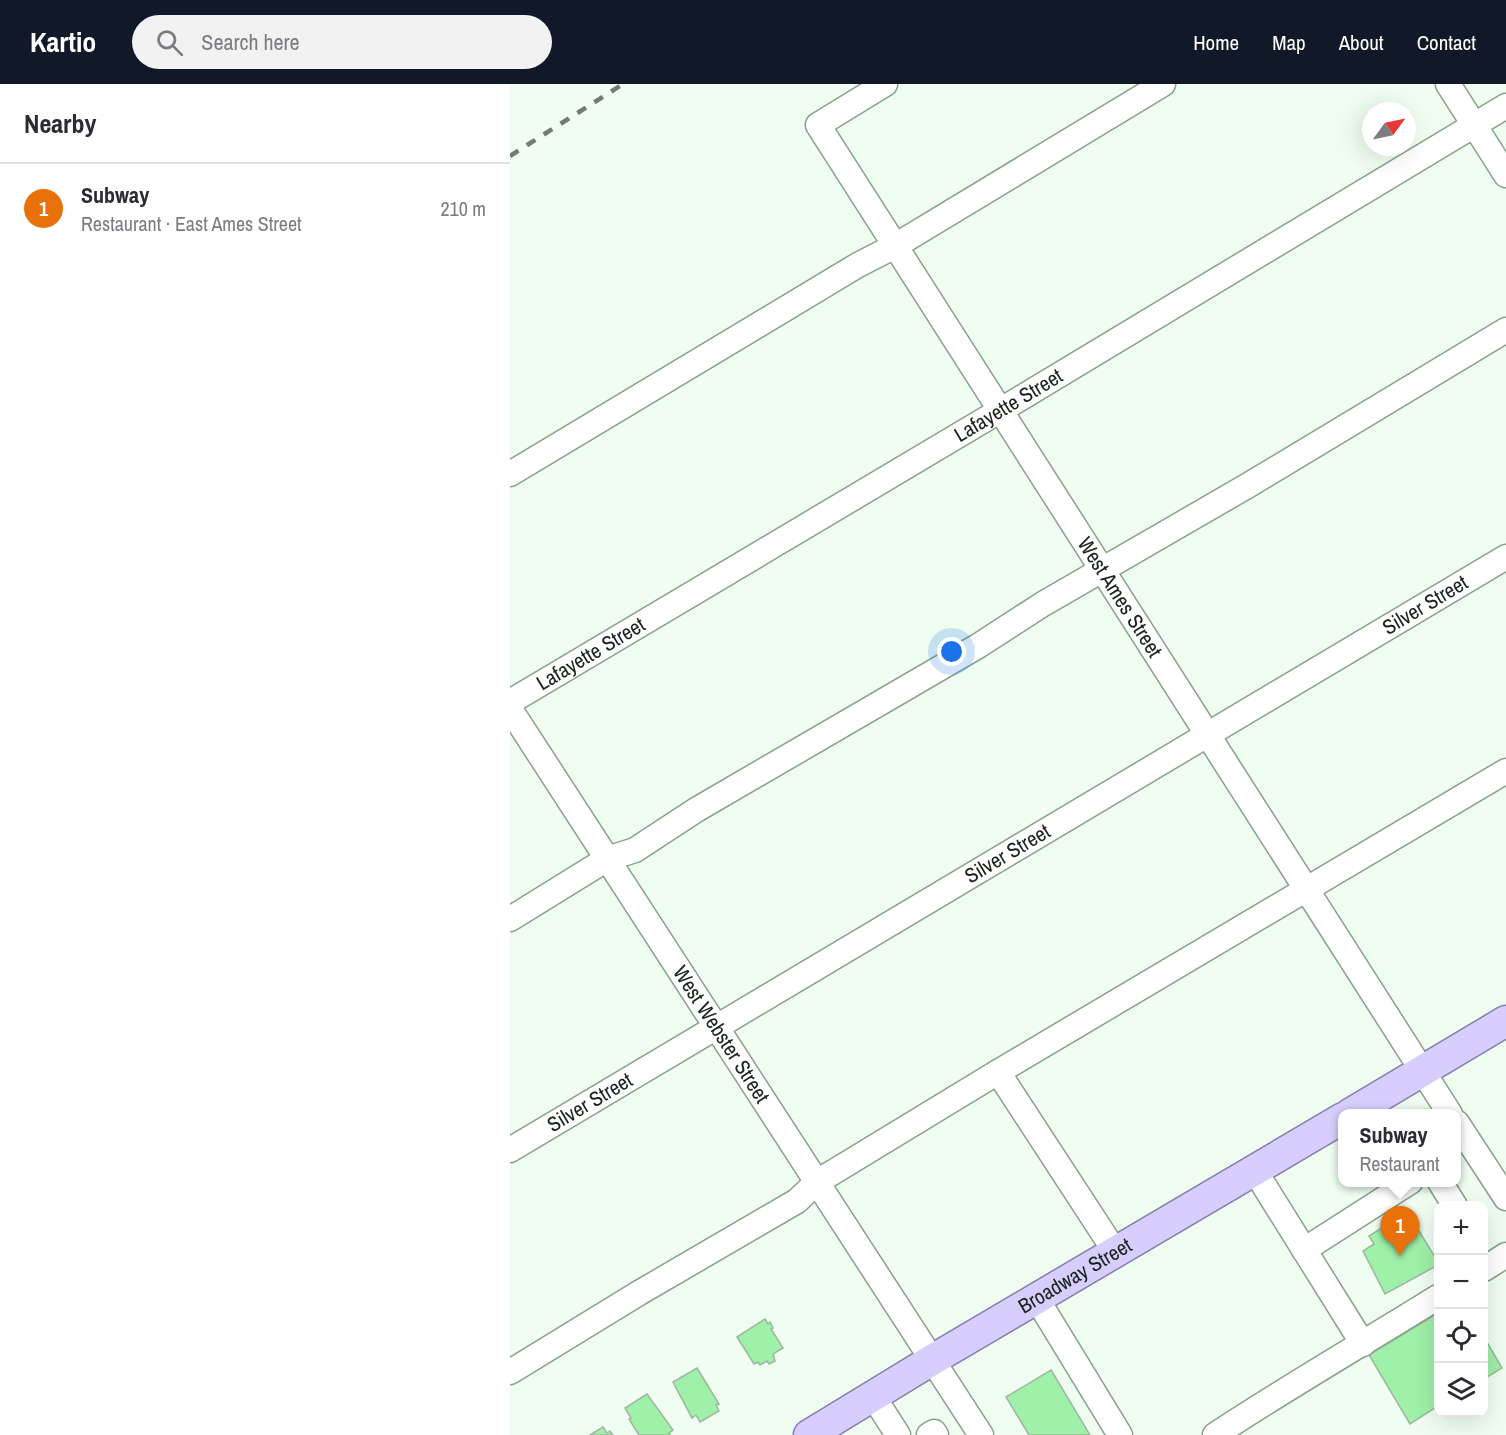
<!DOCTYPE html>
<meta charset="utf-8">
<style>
:root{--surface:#fff;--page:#f2f2f3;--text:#2b2b33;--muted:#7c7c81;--line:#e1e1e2;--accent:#111827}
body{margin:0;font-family:"Archivo Narrow",sans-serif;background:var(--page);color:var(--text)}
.controls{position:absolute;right:18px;bottom:18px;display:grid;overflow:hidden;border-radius:12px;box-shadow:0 6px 24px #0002}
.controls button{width:54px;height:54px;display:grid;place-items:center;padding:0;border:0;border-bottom:2px solid var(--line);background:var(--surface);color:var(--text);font:30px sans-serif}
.compass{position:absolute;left:852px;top:18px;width:54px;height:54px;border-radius:50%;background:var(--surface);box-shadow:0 6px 24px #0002;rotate:57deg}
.you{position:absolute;left:442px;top:568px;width:21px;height:21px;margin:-15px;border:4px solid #fff;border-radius:50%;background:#1a73e8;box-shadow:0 0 0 9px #1a73e833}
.badge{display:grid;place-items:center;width:39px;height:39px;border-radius:50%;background:var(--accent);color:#fff;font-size:20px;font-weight:700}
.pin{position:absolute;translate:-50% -50px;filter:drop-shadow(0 2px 3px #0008)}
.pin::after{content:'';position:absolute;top:32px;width:21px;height:18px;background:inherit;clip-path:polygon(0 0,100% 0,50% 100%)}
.popup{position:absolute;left:828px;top:1025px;width:123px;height:78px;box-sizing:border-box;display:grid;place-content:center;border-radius:12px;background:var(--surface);filter:drop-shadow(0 2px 4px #0005);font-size:20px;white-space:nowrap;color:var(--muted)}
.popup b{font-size:22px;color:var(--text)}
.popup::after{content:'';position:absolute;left:50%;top:100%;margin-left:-12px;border:12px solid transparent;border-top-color:var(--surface)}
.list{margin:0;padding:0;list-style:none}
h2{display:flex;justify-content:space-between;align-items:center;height:78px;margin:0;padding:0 24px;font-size:26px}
h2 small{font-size:20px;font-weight:400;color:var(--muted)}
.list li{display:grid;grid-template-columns:39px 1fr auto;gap:18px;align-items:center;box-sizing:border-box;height:90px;padding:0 24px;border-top:2px solid var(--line)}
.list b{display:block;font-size:22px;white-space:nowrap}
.list p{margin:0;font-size:20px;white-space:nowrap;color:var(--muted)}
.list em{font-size:20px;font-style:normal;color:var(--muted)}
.icon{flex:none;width:33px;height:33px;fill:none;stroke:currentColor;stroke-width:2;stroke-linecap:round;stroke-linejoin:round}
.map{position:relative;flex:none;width:996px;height:1351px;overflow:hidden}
header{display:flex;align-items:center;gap:36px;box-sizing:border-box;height:84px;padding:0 30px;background:var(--accent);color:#fff}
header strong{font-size:28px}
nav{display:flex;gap:33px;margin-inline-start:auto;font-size:21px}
.search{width:420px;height:54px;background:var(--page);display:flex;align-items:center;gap:15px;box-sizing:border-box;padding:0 21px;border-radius:33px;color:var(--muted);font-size:22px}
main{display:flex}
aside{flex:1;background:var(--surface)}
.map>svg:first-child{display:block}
.building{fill:#9ff0a8;stroke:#9eb6a0;stroke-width:1.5}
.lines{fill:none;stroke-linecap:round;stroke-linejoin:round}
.minor-casing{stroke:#89a18b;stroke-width:27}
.major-casing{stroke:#857daf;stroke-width:33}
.minor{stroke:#fff;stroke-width:24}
.major{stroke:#d8cefe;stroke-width:30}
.rail{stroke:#707b71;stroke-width:4.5;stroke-dasharray:10 10;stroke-linecap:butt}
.labels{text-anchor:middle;stroke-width:5;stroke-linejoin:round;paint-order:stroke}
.street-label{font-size:21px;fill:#1a231b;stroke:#fff}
</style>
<header>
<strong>Kartio</strong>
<div class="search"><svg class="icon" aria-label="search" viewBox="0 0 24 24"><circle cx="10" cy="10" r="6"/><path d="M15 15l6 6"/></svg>Search here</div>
<nav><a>Home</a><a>Map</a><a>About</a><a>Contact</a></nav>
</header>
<main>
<aside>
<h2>Nearby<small></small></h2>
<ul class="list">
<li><span class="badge" style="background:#e8710a">1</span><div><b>Subway</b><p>Restaurant · East Ames Street</p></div><em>210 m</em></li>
</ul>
</aside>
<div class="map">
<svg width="996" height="1351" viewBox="0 0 996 1351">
<rect width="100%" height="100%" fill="#effef0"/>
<!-- building -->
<path class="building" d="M884,1136L890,1145L903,1137L928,1178V1181L875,1210L853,1167L864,1160L859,1152Z
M928,1229V1322L900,1340L859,1271Z
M255,1235L258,1240L260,1238L263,1244L261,1245L273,1264L263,1270L265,1277L259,1280L257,1277L250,1281L248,1278L244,1280L227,1253Z
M974,1253L992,1284L974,1295Z
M187,1284L209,1320L206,1321L209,1327L190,1338L186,1331L182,1334L163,1298Z
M541,1286L580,1351H519L496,1313Z
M137,1310L163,1346L159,1349L160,1351H129L119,1335L121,1334L115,1324Z
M93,1343L97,1349L100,1347L103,1351H80Z"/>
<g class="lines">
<defs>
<g id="minor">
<path id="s1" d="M375,0L308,41L940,1030"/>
<path d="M938,0L996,91"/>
<path d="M0,390L348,181L385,162L653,0"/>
<path id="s2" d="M0,618L491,326L996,22"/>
<path id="s3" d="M0,625L471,1351"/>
<path d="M0,835L97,775L125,766L186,726L468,562L533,520L737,402L996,246"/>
<path d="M488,988L606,1169"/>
<path d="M947,1039L996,1114"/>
<path id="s4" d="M0,1066L996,473"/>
<path d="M745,1087L853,1260"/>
<path d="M930,1098L945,1122"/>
<path d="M794,1166L900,1098"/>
<path d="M974,1185L996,1171"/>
<path d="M527,1215L610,1351"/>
<path d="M0,1288L129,1209L287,1117L307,1098L488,988L996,687"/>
<path d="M363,1312L388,1351"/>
<path d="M419,1351L424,1348L426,1351"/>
<path d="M705,1351C778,1303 854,1259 928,1213"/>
</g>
<g id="major">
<path d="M840,1030L996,937"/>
<path id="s5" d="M299,1351L422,1276L833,1034"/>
</g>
</defs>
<!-- minor casing -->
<use href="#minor" class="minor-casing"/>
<!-- major casing -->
<use href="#major" class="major-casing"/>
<!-- minor -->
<use href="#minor" class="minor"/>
<!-- major -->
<use href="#major" class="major"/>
<!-- rail -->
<path class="rail" d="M0,72L113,0"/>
</g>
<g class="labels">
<!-- street labels -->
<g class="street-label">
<text dy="7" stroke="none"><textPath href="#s2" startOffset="580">Lafayette Street</textPath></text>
<text dy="7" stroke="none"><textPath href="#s1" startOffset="639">West Ames Street</textPath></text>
<text dy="7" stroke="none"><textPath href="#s4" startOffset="1065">Silver Street</textPath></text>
<text dy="7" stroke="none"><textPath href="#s2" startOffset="94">Lafayette Street</textPath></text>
<text dy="7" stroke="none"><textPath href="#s4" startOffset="579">Silver Street</textPath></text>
<text dy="7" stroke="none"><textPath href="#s3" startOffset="388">West Webster Street</textPath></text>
<text dy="7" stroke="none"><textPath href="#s4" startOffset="93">Silver Street</textPath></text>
<text dy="7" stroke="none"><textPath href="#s5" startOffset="310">Broadway Street</textPath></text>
</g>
</g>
</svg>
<div class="controls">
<button>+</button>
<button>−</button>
<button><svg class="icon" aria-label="locate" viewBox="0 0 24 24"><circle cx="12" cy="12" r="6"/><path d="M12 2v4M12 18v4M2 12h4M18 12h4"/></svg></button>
<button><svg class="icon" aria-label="layers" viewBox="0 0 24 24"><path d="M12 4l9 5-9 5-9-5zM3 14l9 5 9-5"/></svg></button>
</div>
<svg class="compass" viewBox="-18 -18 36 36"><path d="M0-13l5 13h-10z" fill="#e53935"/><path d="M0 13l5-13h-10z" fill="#7c7c81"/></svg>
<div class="you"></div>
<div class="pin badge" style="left:890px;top:1172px;background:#e8710a">1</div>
<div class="popup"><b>Subway</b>Restaurant</div>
</div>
</main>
